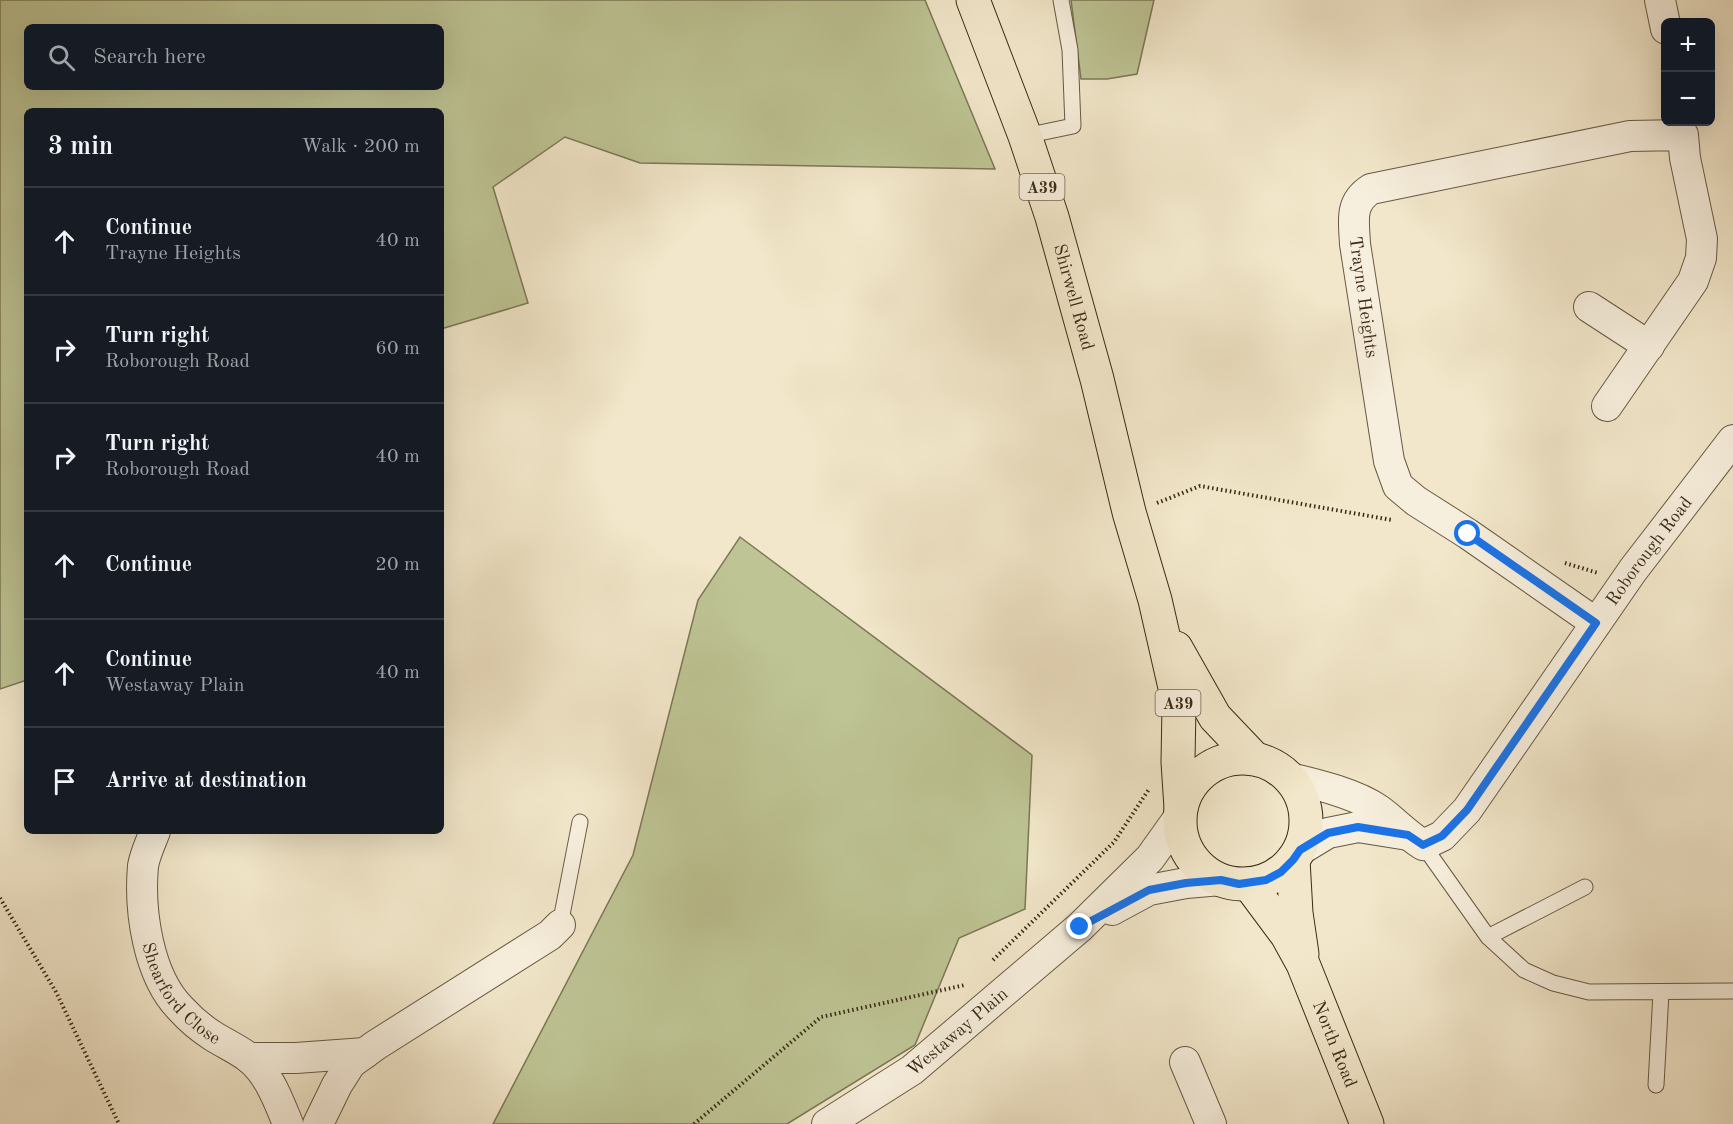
<!DOCTYPE html>
<meta charset="utf-8">
<style>
:root{--surface:#171b24;--page:#20242c;--text:#f1f3f6;--muted:#9ea1a6;--line:#363941}
body{margin:0;font-family:"Old Standard TT",serif;background:var(--page);color:var(--text)}
.controls{position:absolute;right:18px;top:18px;display:grid;overflow:hidden;border-radius:9px;box-shadow:0 6px 24px #0002}
.controls button{width:54px;height:54px;display:grid;place-items:center;padding:0;border:0;border-bottom:2px solid var(--line);background:var(--surface);color:var(--text);font:30px sans-serif}
.stop{position:absolute;width:18px;height:18px;margin:-14px;border:4px solid #1a73e8;border-radius:50%;background:#fff}
.stop.end{background:#1a73e8;border-color:#fff;box-shadow:0 2px 6px #0008}
.list{margin:0;padding:0;list-style:none}
h2{display:flex;justify-content:space-between;align-items:center;height:78px;margin:0;padding:0 24px;font-size:26px}
h2 small{font-size:20px;font-weight:400;color:var(--muted)}
.list li{display:grid;grid-template-columns:39px 1fr auto;gap:18px;align-items:center;box-sizing:border-box;height:108px;padding:0 24px;border-top:2px solid var(--line)}
.list b{display:block;font-size:22px;white-space:nowrap}
.list p{margin:0;font-size:20px;white-space:nowrap;color:var(--muted)}
.list em{font-size:20px;font-style:normal;color:var(--muted)}
.icon{flex:none;width:33px;height:33px;fill:none;stroke:currentColor;stroke-width:2;stroke-linecap:round;stroke-linejoin:round}
.map{position:relative;flex:none;width:1733px;height:1124px;overflow:hidden}
.search{position:absolute;background:var(--surface);box-shadow:0 6px 24px #0002;left:24px;top:24px;width:420px;height:66px;display:flex;align-items:center;gap:15px;box-sizing:border-box;padding:0 21px;border-radius:9px;color:var(--muted);font-size:22px}
.panel{position:absolute;background:var(--surface);box-shadow:0 6px 24px #0002;left:24px;top:108px;width:420px;height:726px;border-radius:9px}
.map>svg:first-child{display:block}
.green{fill:#bec494;stroke:#7c7756;stroke-width:1.5;fill-rule:evenodd}
.lines{fill:none;stroke-linecap:round;stroke-linejoin:round}
.service-casing{stroke:#685944;stroke-width:17}
.minor-casing{stroke:#685944;stroke-width:32}
.primary-casing{stroke:#3a2a17;stroke-width:35}
.path{stroke:#3a2a17;stroke-width:4;stroke-dasharray:1.5 3;stroke-linecap:butt}
.service{stroke:#f7efdd;stroke-width:15}
.minor{stroke:#f7efdd;stroke-width:30}
.primary{stroke:#f2e7ca;stroke-width:33}
.route{stroke:#1a73e8;stroke-width:8}
.labels{text-anchor:middle;stroke-width:6;stroke-linejoin:round;paint-order:stroke}
.shield{fill:#f7efdd;stroke:#736552;stroke-width:1.5}
.shield-label{font-size:16px;font-weight:bold;fill:#3a2a17}
.street-label{font-size:18px;fill:#3a2a17;stroke:#f7efdd}
</style>
<div class="map">
<svg width="1733" height="1124" viewBox="0 0 1733 1124">
<rect width="100%" height="100%" fill="#f2e7ca"/>
<filter id="stains"><feTurbulence type="fractalNoise" baseFrequency=".00333" numOctaves="4"/><feColorMatrix values="0 0 0 0 .2 0 0 0 0 .09 0 0 0 0 .02 0 0 0 .5 -.17"/></filter>
<radialGradient id="worn" r=".72"><stop offset=".6" stop-color="#630" stop-opacity="0"/><stop offset="1" stop-color="#630" stop-opacity=".3"/></radialGradient>
<!-- green -->
<path class="green" d="M0,0H925L995,169L640,163L565,137L493,187L528,303L441,329V111H27V680L0,689ZM27,27H441V87H27Z
M1071,0H1154L1137,74L1107,79H1081Z
M740,537L1032,755L1025,909L959,938L915,1045L787,1124H493L633,855L698,600Z"/>
<g class="lines">
<defs>
<path id="service" d="M1025,136L1073,126L1070,50L1061,0
M1423,845L1488,937L1524,970L1553,983L1589,992L1733,991
M560,925L580,822
M1488,937L1585,887
M1656,1085L1661,992"/>
<g id="minor">
<path d="M1660,0L1666,29"/>
<path d="M1589,307L1649,346"/>
<path d="M1596,623L1468,534L1416,501L1398,486L1389,461L1355,244C1354,221 1349,203 1371,189L1630,136L1683,135L1685,158L1702,239L1701,258L1693,281L1607,406"/>
<path id="s1" d="M1290,778C1316,784 1357,794 1379,810C1394,821 1407,835 1423,845L1442,836L1467,810L1633,570L1733,440"/>
<path id="s2" d="M155,831C151,842 145,854 143,866C139,911 148,976 181,1009C190,1019 202,1029 213,1036C224,1043 237,1049 248,1057C269,1073 279,1102 288,1124"/>
<path d="M1300,850L1328,833L1358,827L1408,835"/>
<path d="M1112,910L1149,890L1186,883L1221,880"/>
<path d="M249,1058H296L365,1053"/>
<path d="M1185,1062L1211,1124"/>
<path d="M318,1124L337,1085L351,1063L376,1045L550,935L560,925"/>
<path id="s3" d="M827,1124L912,1070L1080,927L1150,858L1180,816"/>
</g>
<g id="primary">
<path id="s4" d="M973,0L1025,136L1052,217L1097,379L1129,512L1155,600L1179,705L1178,762L1181,808"/>
<path d="M1176,648L1215,717L1254,758"/>
<circle cx="1243" cy="821" r="63"/>
<path d="M1293,860L1296,913L1302,954"/>
<path id="s5" d="M1249,884L1287,935L1303,964L1367,1124"/>
</g>
</defs>
<!-- service casing -->
<use href="#service" class="service-casing"/>
<!-- minor casing -->
<use href="#minor" class="minor-casing"/>
<!-- primary casing -->
<use href="#primary" class="primary-casing"/>
<!-- path -->
<path class="path" d="M1157,503L1200,486L1392,520
M1565,563L1598,573
M0,898L56,992L119,1124
M993,960L1114,842L1149,789
M694,1124L821,1017L965,985"/>
<!-- service -->
<use href="#service" class="service"/>
<!-- minor -->
<use href="#minor" class="minor"/>
<!-- primary -->
<use href="#primary" class="primary"/>
</g>
<g class="lines">
<!-- route -->
<path class="route" d="M1080,927L1149,890L1186,883L1221,880L1239,884L1266,880L1281,872L1293,860L1300,850L1328,833L1358,827L1408,835L1423,845L1442,836L1467,810L1596,623L1468,534"/>
</g>
<g class="labels">
<!-- shield labels -->
<g class="shield">
<rect x="1019.5" y="174" width="45" height="26" rx="4.5"/>
<rect x="1155.5" y="690" width="45" height="26" rx="4.5"/>
</g>
<g class="shield-label">
<text x="1042" y="193">A39</text>
<text x="1178" y="709">A39</text>
</g>
<!-- street labels -->
<g class="street-label">
<text dy="6" stroke="none"><textPath href="#s4" startOffset="314">Shirwell Road</textPath></text>
<text transform="translate(1364 297) rotate(82)" y="6">Trayne Heights</text>
<text dy="6" stroke="none"><textPath href="#s1" startOffset="525">Roborough Road</textPath></text>
<text dy="6" stroke="none"><textPath href="#s2" startOffset="176">Shearford Close</textPath></text>
<text dy="6" stroke="none"><textPath href="#s3" startOffset="160">Westaway Plain</textPath></text>
<text dy="6" stroke="none"><textPath href="#s5" startOffset="183">North Road</textPath></text>
</g>
</g>
<rect width="100%" height="100%" filter="url(#stains)"/>
<rect width="100%" height="100%" fill="url(#worn)"/>
</svg>
<div class="controls">
<button>+</button>
<button>−</button>
</div>
<div class="stop" style="left:1468px;top:534px"></div>
<div class="stop end" style="left:1080px;top:927px"></div>
<div class="search"><svg class="icon" aria-label="search" viewBox="0 0 24 24"><circle cx="10" cy="10" r="6"/><path d="M15 15l6 6"/></svg>Search here</div>
<section class="panel">
<h2>3 min<small>Walk · 200 m</small></h2>
<ul class="list">
<li><svg class="icon" aria-label="ahead" viewBox="0 0 24 24"><path d="M12 20V5M6 11l6-6 6 6"/></svg><div><b>Continue</b><p>Trayne Heights</p></div><em>40 m</em></li>
<li><svg class="icon" aria-label="right" viewBox="0 0 24 24"><path d="M7 20v-9h11M14 6l5 5-5 5"/></svg><div><b>Turn right</b><p>Roborough Road</p></div><em>60 m</em></li>
<li><svg class="icon" aria-label="right" viewBox="0 0 24 24"><path d="M7 20v-9h11M14 6l5 5-5 5"/></svg><div><b>Turn right</b><p>Roborough Road</p></div><em>40 m</em></li>
<li><svg class="icon" aria-label="ahead" viewBox="0 0 24 24"><path d="M12 20V5M6 11l6-6 6 6"/></svg><div><b>Continue</b></div><em>20 m</em></li>
<li><svg class="icon" aria-label="ahead" viewBox="0 0 24 24"><path d="M12 20V5M6 11l6-6 6 6"/></svg><div><b>Continue</b><p>Westaway Plain</p></div><em>40 m</em></li>
<li><svg class="icon" aria-label="arrive" viewBox="0 0 24 24"><path d="M6 21V4h12l-3 4 3 4H6"/></svg><div><b>Arrive at destination</b></div></li>
</ul>
</section>
</div>
